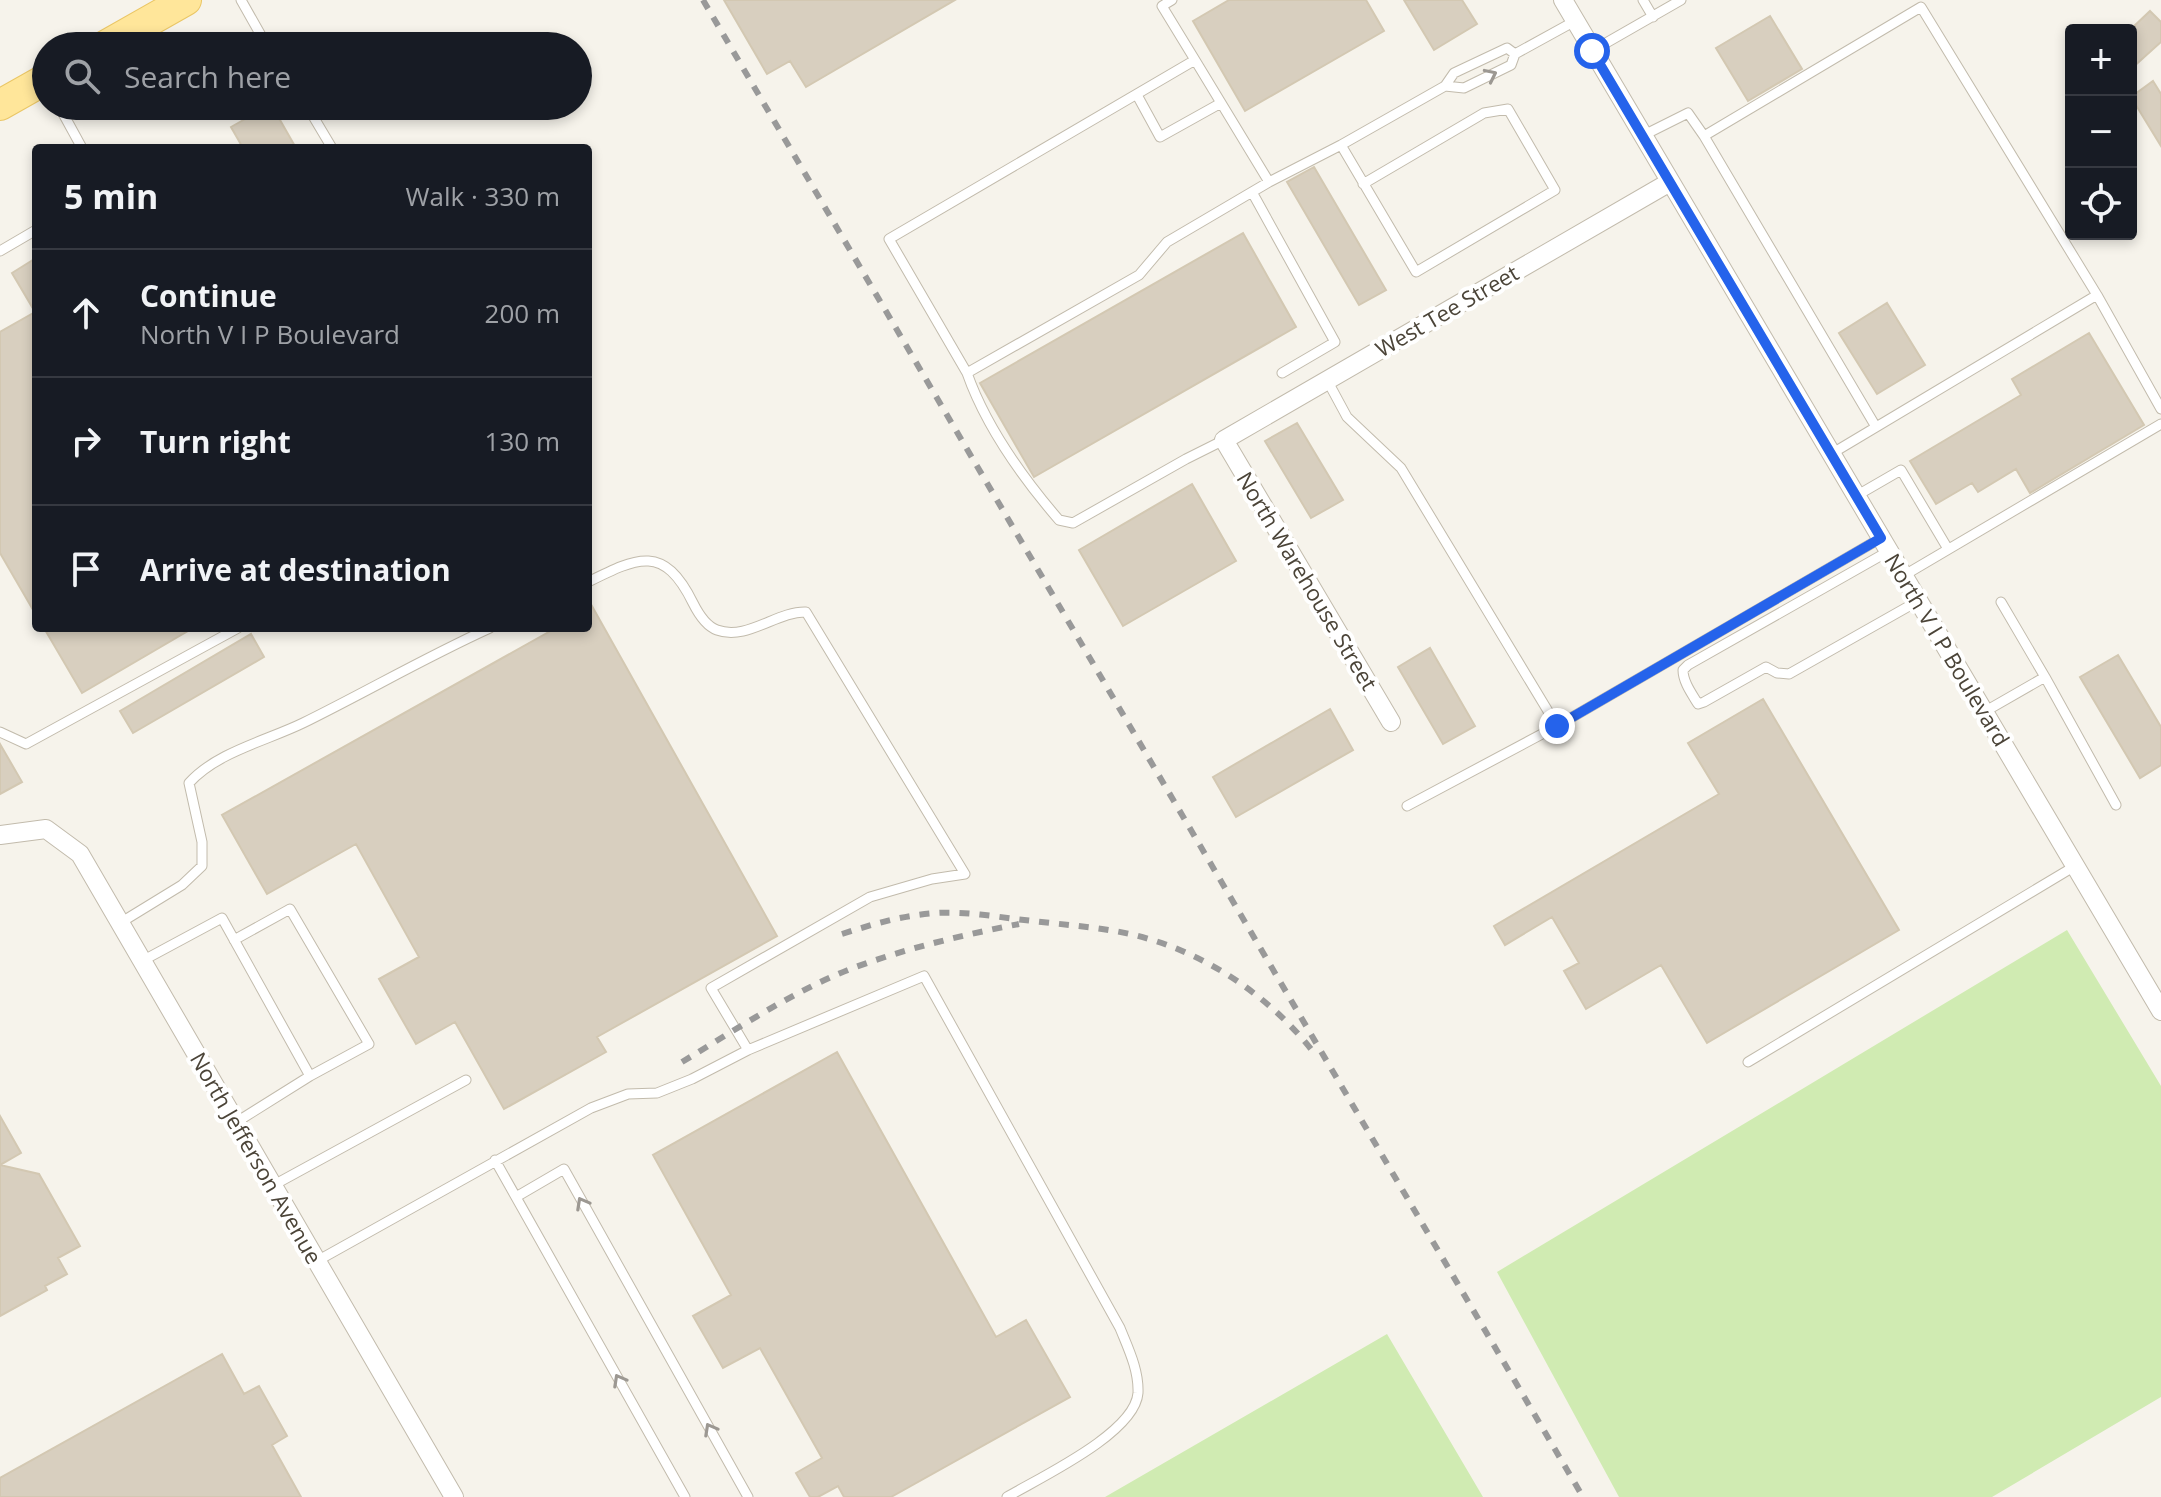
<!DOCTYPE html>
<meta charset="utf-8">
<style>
:root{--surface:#171b24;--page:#20242c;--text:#f1f3f6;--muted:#9ea1a6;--line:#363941}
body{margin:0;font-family:"Open Sans",sans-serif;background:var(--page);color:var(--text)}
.controls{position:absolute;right:24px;top:24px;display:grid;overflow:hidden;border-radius:8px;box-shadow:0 4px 12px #0003}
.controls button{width:72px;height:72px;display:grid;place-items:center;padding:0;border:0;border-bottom:2px solid var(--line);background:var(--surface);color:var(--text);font:40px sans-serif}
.stop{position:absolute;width:24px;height:24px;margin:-18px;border:6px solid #2563eb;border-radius:50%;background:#fff}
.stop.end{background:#2563eb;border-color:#fff;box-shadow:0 2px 8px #0008}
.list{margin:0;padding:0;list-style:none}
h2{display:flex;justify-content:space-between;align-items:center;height:104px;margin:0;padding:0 32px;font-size:34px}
h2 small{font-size:26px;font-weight:400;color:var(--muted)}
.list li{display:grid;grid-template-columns:52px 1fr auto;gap:24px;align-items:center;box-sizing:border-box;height:128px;padding:0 32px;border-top:2px solid var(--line)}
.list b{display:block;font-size:30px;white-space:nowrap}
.list p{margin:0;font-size:26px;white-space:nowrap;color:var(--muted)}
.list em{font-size:26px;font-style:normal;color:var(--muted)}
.icon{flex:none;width:44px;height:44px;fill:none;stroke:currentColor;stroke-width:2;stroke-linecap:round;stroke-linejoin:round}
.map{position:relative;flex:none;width:2161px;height:1497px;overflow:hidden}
.search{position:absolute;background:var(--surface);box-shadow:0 4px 12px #0003;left:32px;top:32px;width:560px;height:88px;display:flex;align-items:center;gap:20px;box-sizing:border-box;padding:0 28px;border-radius:44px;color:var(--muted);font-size:30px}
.panel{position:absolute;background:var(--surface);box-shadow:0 4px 12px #0003;left:32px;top:144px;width:560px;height:488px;border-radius:8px}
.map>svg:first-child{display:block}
.green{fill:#d0ebb2}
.building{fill:#d8cfbf;stroke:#d3c8b2;stroke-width:2}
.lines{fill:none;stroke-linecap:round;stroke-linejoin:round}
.service-casing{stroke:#c2bbac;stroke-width:11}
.minor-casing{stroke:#c2bbac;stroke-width:20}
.primary-casing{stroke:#eac665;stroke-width:32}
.service{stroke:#fff;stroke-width:9}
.minor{stroke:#fff;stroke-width:18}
.primary{stroke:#ffe69a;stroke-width:30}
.rail{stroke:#999;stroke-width:6;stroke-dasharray:10 10;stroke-linecap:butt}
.oneway{stroke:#9c9892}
.route{stroke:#2563eb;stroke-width:10}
.labels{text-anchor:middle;stroke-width:8;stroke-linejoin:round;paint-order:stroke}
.street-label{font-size:22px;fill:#4b4438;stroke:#fff}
</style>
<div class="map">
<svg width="2161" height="1497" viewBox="0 0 2161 1497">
<rect width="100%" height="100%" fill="#f6f3eb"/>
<!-- green -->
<path class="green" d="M2067,930L2161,1086V1397L1992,1497H1619L1497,1272Z
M1387,1334L1483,1497H1105Z"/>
<!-- building -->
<path class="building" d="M724,0H955L806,87L790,61L767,74Z
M1229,0H1366L1384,31L1245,111L1193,21Z
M1404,0H1462L1477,24L1434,50Z
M2150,11L2161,22V42L2131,69V29Z
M1770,16L1802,69L1748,101L1716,48Z
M2153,81L2161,94V146L2131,97Z
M268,106H272L296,148H243L231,127Z
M1314,167L1386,290L1359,305L1287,182Z
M1243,233L1296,327L1034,477L980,383Z
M36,258V615L0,553V332L35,312L12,273Z
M1887,303L1925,365L1877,394L1839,333Z
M2089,333L2144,425L2030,493L2016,469L1978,492L1972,483L1936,504L1910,461L2021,395L2012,379Z
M1297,423L1343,500L1311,518L1265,441Z
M1192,484L1236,561L1123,626L1079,550Z
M588,599L777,936L597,1037L606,1052L504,1109L455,1022L416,1044L379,979L419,957L356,844L267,894L222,815L556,628H588Z
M44,628H193L82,693Z
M251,634L264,657L133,733L120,711Z
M1430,648L1475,726L1443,744L1398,667Z
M2118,655L2161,727V765L2140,778L2080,677Z
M1763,699L1899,930L1707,1043L1661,965L1586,1009L1564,971L1579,963L1552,917L1505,945L1494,926L1719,794L1688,743Z
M1330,709L1353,750L1236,817L1213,777Z
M0,744L22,782L0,794Z
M837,1052L996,1337L1026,1320L1070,1397L891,1497H844L838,1486L818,1497H810L796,1473L822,1458L760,1348L723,1368L693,1316L731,1295L653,1155Z
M0,1116L21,1153L0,1165Z
M0,1165L39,1174L80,1246L58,1258L67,1274L45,1286L47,1290L0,1316Z
M222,1354L244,1394L259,1386L287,1436L272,1445L301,1497H0V1478Z"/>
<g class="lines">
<defs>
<path id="service" d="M241,0L267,46
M1172,0L1162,6L1195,60
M1643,0L1653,17
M1592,51L1681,0
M1515,54L1507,48L1454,73L1445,86L1464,88L1511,65L1515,54L1575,21
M1137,95L1160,137L1221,103
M59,106L82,148
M170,106L176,111L186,106
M307,106L332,148
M1642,136L1688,113L1704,136L1921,7L2097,295L2161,409
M1704,136L1876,427
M1269,182L1195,60L889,239L967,373L1139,275L1167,242L1269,182L1341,145
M1363,184L1484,113L1508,109L1555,190L1416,272L1341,145L1445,86
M1252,192L1335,342L1282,373
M0,251L36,230
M967,373C986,427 1022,477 1059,520L1073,523L1186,459L1224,440
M1327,380L1347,417L1401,468L1557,726L1881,538
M1831,454L2097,295
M1856,496L1901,470L1948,549
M1889,551L1688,665L1683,670C1683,682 1692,694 1698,704L1704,702L1766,667L1777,673L1789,674L1918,601
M1903,576L2161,424
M588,582C638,557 664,544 693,603C698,613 706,626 717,630C747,641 777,611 806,612L965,874L932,879L870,897L711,988L748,1050
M2001,602L2045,677
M1984,712L2045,677L2116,805
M0,732L26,744L238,628
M1407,806L1557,726
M120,923L182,885L202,866V842L189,783C217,752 266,741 303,723C366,692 426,657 490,628
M234,940L290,909L369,1044L310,1076
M142,961L222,918L310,1076L235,1123
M1748,1062L2075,866
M495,1160L685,1497
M272,1186L466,1080
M516,1197L564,1169L748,1497
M317,1261L591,1108L628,1094L657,1093L692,1079L748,1050L924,976L1120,1328C1128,1348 1139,1370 1138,1393C1135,1433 1041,1477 1007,1497"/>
<path id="minor" d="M1563,0L2161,1011
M1391,722L1224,440L1670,182
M0,835L46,829L80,854L454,1497"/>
<path id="primary" d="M105,46L186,0
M0,105L46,79"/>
</defs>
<!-- service casing -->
<use href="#service" class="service-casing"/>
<!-- minor casing -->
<use href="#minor" class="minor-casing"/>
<!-- primary casing -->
<use href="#primary" class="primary-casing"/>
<!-- service -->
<use href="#service" class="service"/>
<!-- minor -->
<use href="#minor" class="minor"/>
<!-- primary -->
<use href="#primary" class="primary"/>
<!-- rail -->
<path class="rail" d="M703,0L1583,1497
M842,934C873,924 904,915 937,913C969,911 1002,918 1033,921C1066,925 1098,927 1130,934C1201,950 1266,993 1311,1049
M682,1062C737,1029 793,991 853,968C907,948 963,935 1019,924"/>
</g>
<!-- one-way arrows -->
<defs><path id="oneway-chevron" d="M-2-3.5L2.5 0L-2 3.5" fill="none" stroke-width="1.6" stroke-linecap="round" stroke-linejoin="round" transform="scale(2)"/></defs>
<g class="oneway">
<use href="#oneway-chevron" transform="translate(1491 75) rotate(-26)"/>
<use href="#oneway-chevron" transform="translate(582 1203) rotate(-119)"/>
<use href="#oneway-chevron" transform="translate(619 1380) rotate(-119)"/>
<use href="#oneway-chevron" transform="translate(710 1429) rotate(-119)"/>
</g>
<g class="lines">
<!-- route -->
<path class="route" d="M1557,726L1881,538L1592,51"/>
</g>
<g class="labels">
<!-- street labels -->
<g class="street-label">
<text transform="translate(1447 311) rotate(-30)" y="8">West Tee Street</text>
<text transform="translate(1307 581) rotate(59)" y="8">North Warehouse Street</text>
<text transform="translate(1947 650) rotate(59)" y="8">North V I P Boulevard</text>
<text transform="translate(256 1158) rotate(60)" y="8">North Jefferson Avenue</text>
</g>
</g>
</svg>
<div class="controls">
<button>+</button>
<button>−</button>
<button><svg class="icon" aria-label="locate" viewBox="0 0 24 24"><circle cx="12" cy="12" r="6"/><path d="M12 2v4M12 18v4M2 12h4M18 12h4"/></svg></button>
</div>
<div class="stop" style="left:1592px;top:51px"></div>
<div class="stop end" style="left:1557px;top:726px"></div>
<div class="search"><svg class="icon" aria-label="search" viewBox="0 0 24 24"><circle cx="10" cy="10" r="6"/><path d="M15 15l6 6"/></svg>Search here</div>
<section class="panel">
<h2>5 min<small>Walk · 330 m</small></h2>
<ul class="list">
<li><svg class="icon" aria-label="ahead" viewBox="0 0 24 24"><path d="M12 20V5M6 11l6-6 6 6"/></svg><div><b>Continue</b><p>North V I P Boulevard</p></div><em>200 m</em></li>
<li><svg class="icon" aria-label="right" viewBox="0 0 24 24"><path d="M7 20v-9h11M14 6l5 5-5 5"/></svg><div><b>Turn right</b></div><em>130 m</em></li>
<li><svg class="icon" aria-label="arrive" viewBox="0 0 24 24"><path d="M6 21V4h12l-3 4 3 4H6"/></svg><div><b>Arrive at destination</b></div></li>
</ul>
</section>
</div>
